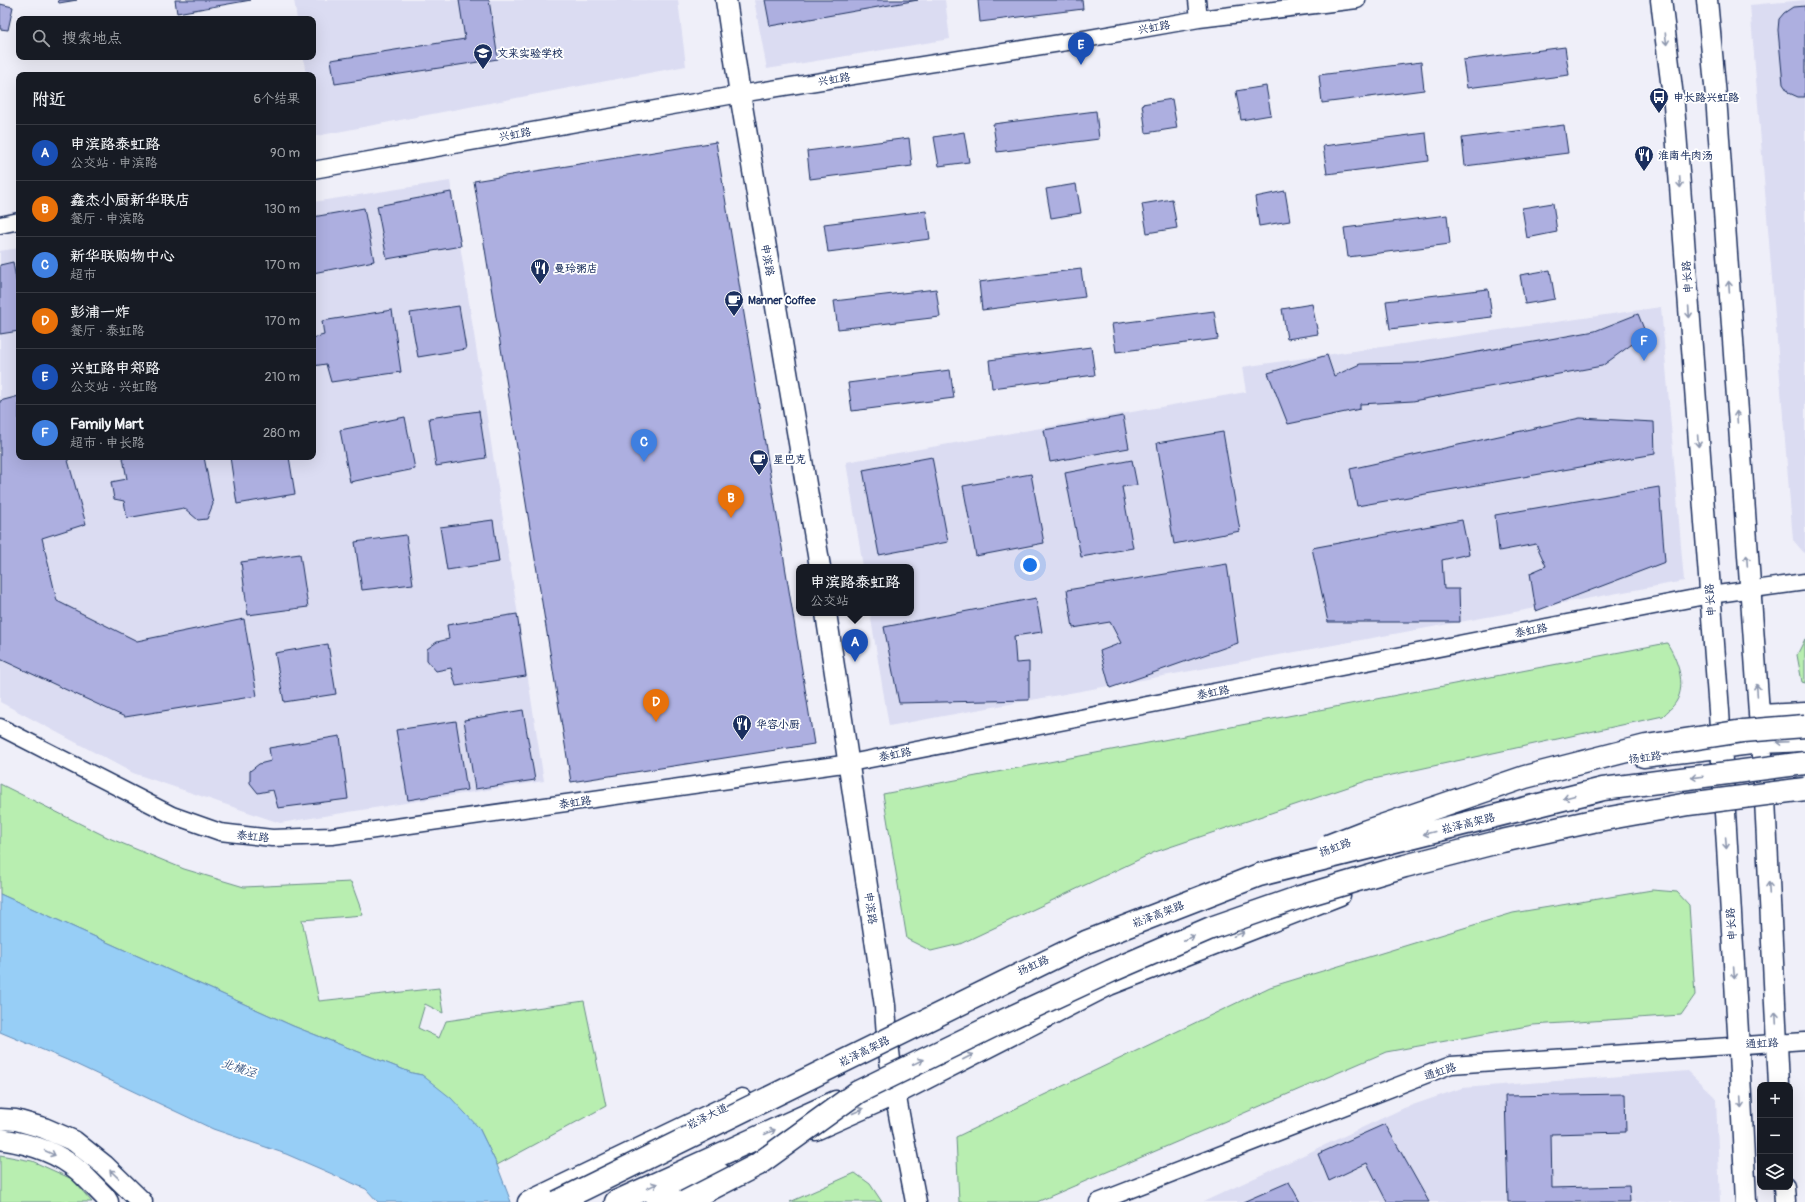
<!DOCTYPE html>
<html lang="zh">
<meta charset="utf-8">
<style>
:root{--surface:#171b24;--page:#242831;--text:#f1f3f6;--muted:#9ea1a6;--line:#363941;--accent:#919bb2}
body{margin:0;font-family:Pangolin,"LXGW WenKai TC",sans-serif;background:var(--page);color:var(--text)}
.controls{position:absolute;right:12px;bottom:12px;display:grid;overflow:hidden;border-radius:8px;box-shadow:0 4px 16px #0002}
.controls button{width:36px;height:36px;display:grid;place-items:center;padding:0;border:0;border-bottom:1px solid var(--line);background:var(--surface);color:var(--text);font:20px sans-serif}
.you{position:absolute;left:1030px;top:565px;width:14px;height:14px;margin:-10px;border:3px solid #fff;border-radius:50%;background:#1a73e8;box-shadow:0 0 0 6px #1a73e833}
.badge{display:grid;place-items:center;width:26px;height:26px;border-radius:50%;background:var(--accent);color:#fff;font-size:13px;font-weight:700}
.pin{position:absolute;translate:-50% -33px;filter:drop-shadow(0 1px 2px #0008)}
.pin::after{content:'';position:absolute;top:21px;width:14px;height:12px;background:inherit;clip-path:polygon(0 0,100% 0,50% 100%)}
.popup{position:absolute;left:796px;top:564px;width:118px;height:52px;box-sizing:border-box;display:grid;place-content:center;border-radius:8px;background:var(--surface);filter:drop-shadow(0 1px 3px #0005);font-size:13px;white-space:nowrap;color:var(--muted)}
.popup b{font-size:15px;color:var(--text)}
.popup::after{content:'';position:absolute;left:50%;top:100%;margin-left:-8px;border:8px solid transparent;border-top-color:var(--surface)}
.list{margin:0;padding:0;list-style:none}
h2{display:flex;justify-content:space-between;align-items:center;height:52px;margin:0;padding:0 16px;font-size:17px}
h2 small{font-size:13px;font-weight:400;color:var(--muted)}
.list li{display:grid;grid-template-columns:26px 1fr auto;gap:12px;align-items:center;box-sizing:border-box;height:56px;padding:0 16px;border-top:1px solid var(--line)}
.list b{display:block;font-size:15px;white-space:nowrap}
.list p{margin:0;font-size:13px;white-space:nowrap;color:var(--muted)}
.list em{font-size:13px;font-style:normal;color:var(--muted)}
.icon{flex:none;width:22px;height:22px;fill:none;stroke:currentColor;stroke-width:2;stroke-linecap:round;stroke-linejoin:round}
.map{position:relative;flex:none;width:1805px;height:1202px;overflow:hidden}
.search{position:absolute;background:var(--surface);box-shadow:0 4px 16px #0002;left:16px;top:16px;width:300px;height:44px;display:flex;align-items:center;gap:10px;box-sizing:border-box;padding:0 14px;border-radius:8px;color:var(--muted);font-size:15px}
.panel{position:absolute;background:var(--surface);box-shadow:0 4px 16px #0002;left:16px;top:72px;width:300px;height:388px;border-radius:8px}
.map>svg:first-child{display:block}
.built{fill:#dbdcf2}
.green{fill:#b8eeb0;stroke:#6a8e87}
.water{fill:#97cef6;stroke:#658eb9}
.building{fill:#adafe0;stroke:#1b2f5e}
.lines{fill:none;stroke-linecap:round;stroke-linejoin:round}
.minor-casing{stroke:#1b2f5e;stroke-width:19}
.major-casing{stroke:#1b2f5e;stroke-width:23}
.highway-casing{stroke:#1b2f5e;stroke-width:25}
.minor{stroke:#fff;stroke-width:16}
.major{stroke:#fff;stroke-width:20}
.highway{stroke:#fff;stroke-width:22}
.highway-bridge-casing{stroke:#1b2f5e;stroke-width:25;stroke-linecap:butt}
.highway-bridge{stroke:#fff;stroke-width:22}
.oneway{stroke:#8d97ae}
.labels{text-anchor:middle;stroke-width:3.5;stroke-linejoin:round;paint-order:stroke}
.street-label{font-size:11px;fill:#1b2f5e;stroke:#fff}
.poi-label{font-size:11px;font-weight:bold;fill:#1b2f5e;stroke:#fff;text-anchor:start}
.water-label{font-size:12px;font-style:italic;fill:#3a5784;stroke:#fff}
</style>
<div class="map">
<svg width="1805" height="1202" viewBox="0 0 1805 1202">
<rect width="100%" height="100%" fill="#efeff9"/>
<filter id="ink" filterUnits="userSpaceOnUse"><feTurbulence type="fractalNoise" baseFrequency=".025" numOctaves="2"/><feDisplacementMap in="SourceGraphic" scale="8" xChannelSelector="R" yChannelSelector="G"/><feConvolveMatrix kernelMatrix="1 2 1 2 8 2 1 2 1" color-interpolation-filters="sRGB"/></filter>
<g filter="url(#ink)">
<!-- built -->
<path class="built" d="M294,0H678L686,66L316,136L313,115V75H306L303,57H313V19H297Z
M754,0H945L950,39L767,69Z
M1805,0V554L1793,540L1750,5Z
M450,181L544,781L280,823L133,773L0,702V251L19,248V457H313V202Z
M1661,307L1684,581L889,726L870,613H911V567H863L846,462L1246,392L1242,367Z
M1688,1071L1716,1098L1720,1202H1203L1404,1108L1462,1088Z"/>
<!-- green -->
<path class="green" d="M1805,639V683L1802,682L1797,655Z
M1667,643C1677,659 1687,684 1676,702C1673,707 1667,712 1663,716L1369,780L1155,852L960,944L931,951L907,939L883,794Z
M0,784L109,838L184,869L244,887L351,882L363,915L302,920L319,1001L439,988L443,1013L425,1004L418,1028L439,1038L446,1021L584,1001L606,1106L497,1165L479,1128L422,1075L412,1073L293,1026L0,894Z
M1652,890L1677,892L1689,905L1695,995L1681,1015L1533,1025L1386,1052L1037,1202H959L956,1137L1270,987L1513,913Z
M0,1155L32,1161L72,1179L92,1202H0Z
M855,1173L870,1184L882,1202H790Z"/>
<!-- water -->
<path class="water" d="M0,894L293,1026L412,1073L422,1075L451,1098L479,1128L497,1165L511,1202H378L366,1189L323,1170L286,1154L213,1129L67,1060L0,1032Z"/>
<!-- building -->
<path class="building" d="M58,0H77L59,3Z
M175,0H251L177,13Z
M459,0H489L498,59L335,84L331,60L465,39Z
M765,0H918L770,26Z
M978,0H1082L1083,9L980,22Z
M0,4L13,7L8,30L0,29Z
M1805,6V97H1798L1789,93L1783,84L1778,30L1779,19L1784,13L1793,7Z
M1565,47L1569,75L1467,88L1463,60Z
M1421,62L1424,90L1322,103L1319,75Z
M1266,86L1271,115L1241,120L1236,91Z
M1172,99L1177,128L1146,133L1142,104Z
M1096,111L1099,139L997,152L993,124Z
M1564,125L1568,153L1465,166L1462,138Z
M964,132L969,162L939,166L934,137Z
M1426,133L1429,161L1327,174L1323,146Z
M909,138L912,166L810,179L807,151Z
M716,142L814,744L571,782L474,181Z
M1076,184L1081,213L1051,218L1046,189Z
M1285,191L1290,221L1259,226L1255,197Z
M451,192L461,246L387,259L377,206Z
M1172,199L1177,228L1147,233L1142,204Z
M1553,203L1557,232L1527,238L1522,208Z
M364,208L374,261L313,273V217Z
M926,211L930,239L828,252L824,224Z
M1447,215L1450,244L1348,257L1344,228Z
M13,262L19,297V331L0,334V265Z
M1081,269L1085,297L982,310L979,282Z
M1550,270L1555,299L1525,304L1520,275Z
M936,289L940,317L838,329L834,301Z
M1488,289L1492,317L1390,329L1386,301Z
M1312,304L1318,334L1287,339L1282,309Z
M459,306L466,349L418,357L410,313Z
M392,310L401,372L331,382L326,364L313,366V338L324,335L322,321Z
M1214,311L1218,339L1116,352L1112,324Z
M1638,314L1646,334L1602,366L1413,401L1360,404V409L1288,424L1268,373L1327,355L1334,376L1360,364L1416,363L1595,331Z
M1091,347L1095,375L992,388L989,360Z
M950,370L954,398L852,411L848,383Z
M19,396V457H67L86,524L42,538L57,601L137,641L244,619L257,696L125,717L0,659V401Z
M479,411L486,458L436,466L429,418Z
M1123,416L1129,448L1050,462L1044,430Z
M405,417L415,469L350,482L340,430Z
M1580,418L1654,422L1655,454L1357,506L1350,469Z
M1223,432L1240,531L1174,544L1157,443Z
M129,457H204L213,504L207,519L198,520L184,508L127,518L124,501L114,499L111,482L127,479L123,458Z
M230,457H289L295,494L237,504Z
M932,457L948,542L879,555L863,470Z
M1132,460L1137,485L1122,487L1133,548L1081,557L1065,473Z
M1031,474L1044,543L976,556L963,486Z
M1659,487L1665,562L1536,611L1530,573L1546,566L1536,544L1499,551L1495,515Z
M493,520L499,562L447,570L440,527Z
M1462,520L1469,554L1442,560L1444,589H1459L1460,622H1328L1312,548Z
M406,535L413,584L362,590L355,542Z
M300,554L308,607L248,615L241,562Z
M1227,564L1238,643L1110,688L1100,651L1121,643L1110,622L1073,628L1067,590Z
M1036,598L1042,632L1014,636L1016,663L1029,662V700L899,703L884,627Z
M517,614L526,676L456,686L451,668L436,671L427,660V649L437,642L449,639L447,625Z
M328,644L336,694L284,702L275,653Z
M523,710L535,780L475,789L464,720Z
M456,721L467,790L408,800L396,730Z
M340,736L348,799L278,808L273,790L258,793L250,783V771L259,764L271,761L269,748Z
M1625,1094L1626,1132L1551,1134L1552,1188L1629,1186L1630,1202H1508L1505,1096Z
M1385,1124L1429,1202H1387L1367,1163L1329,1181L1318,1154Z
M1289,1182L1300,1202H1243Z"/>
<g class="lines">
<defs>
<path id="minor" d="M1197,0L1199,19
M313,170L740,94L1079,40L1199,19L1357,0
M0,225L19,221
M0,727L172,815L220,832L272,838L332,836L850,763L1710,595L1805,582
M1098,1202L1451,1065L1805,1041"/>
<path id="major" d="M726,0L740,94L820,567
M1661,0L1674,105L1719,711L1738,1032L1746,1202
M1707,0L1716,96L1765,799L1779,1085
M826,613L885,1006C888,1072 904,1137 916,1202
M1759,715L1805,713
M1643,757L1760,743L1805,741
M0,1119L16,1120L44,1128L74,1141L104,1165L142,1202
M815,1130L896,1094L1109,985L1340,895
M0,1139C27,1143 58,1152 79,1171C88,1179 96,1188 105,1197L108,1202
M1784,1187L1785,1202
M528,1202L742,1099
M656,1202L720,1173"/>
<path id="highway" d="M616,1202L836,1102"/>
</defs>
<!-- minor casing -->
<use href="#minor" class="minor-casing"/>
<!-- major casing -->
<use href="#major" class="major-casing"/>
<!-- highway casing -->
<use href="#highway" class="highway-casing"/>
<!-- minor -->
<use href="#minor" class="minor"/>
<!-- major -->
<use href="#major" class="major"/>
<!-- highway -->
<use href="#highway" class="highway"/>
<defs>
<path id="highway-bridge" d="M1328,846L1364,832L1525,777L1646,746L1743,731L1805,726
M557,1202L1086,942L1259,875L1603,789L1805,763
M685,1202L757,1165L858,1092L1001,1022L1111,971L1211,928L1300,897L1405,866L1502,841L1593,821L1688,804L1805,789"/>
</defs>
<!-- highway-bridge casing -->
<use href="#highway-bridge" class="highway-bridge-casing"/>
<!-- highway-bridge -->
<use href="#highway-bridge" class="highway-bridge"/>
</g>
<!-- one-way arrows -->
<defs><path id="oneway-shaft" d="M-6 0H5M1.5-3L5.5 0L1.5 3" fill="none" stroke-width="1.6" stroke-linecap="round" stroke-linejoin="round"/></defs>
<g class="oneway">
<use href="#oneway-shaft" transform="translate(1666 39) rotate(83)"/>
<use href="#oneway-shaft" transform="translate(1680 182) rotate(86)"/>
<use href="#oneway-shaft" transform="translate(1729 287) rotate(-94)"/>
<use href="#oneway-shaft" transform="translate(1689 312) rotate(86)"/>
<use href="#oneway-shaft" transform="translate(1737 417) rotate(-94)"/>
<use href="#oneway-shaft" transform="translate(1698 441) rotate(86)"/>
<use href="#oneway-shaft" transform="translate(1747 561) rotate(-94)"/>
<use href="#oneway-shaft" transform="translate(1757 690) rotate(-94)"/>
<use href="#oneway-shaft" transform="translate(1782 742) rotate(178)"/>
<use href="#oneway-shaft" transform="translate(1697 777) rotate(173)"/>
<use href="#oneway-shaft" transform="translate(1569 797) rotate(166)"/>
<use href="#oneway-shaft" transform="translate(1429 833) rotate(166)"/>
<use href="#oneway-shaft" transform="translate(1726 843) rotate(86)"/>
<use href="#oneway-shaft" transform="translate(1769 888) rotate(-93)"/>
<use href="#oneway-shaft" transform="translate(1239 934) rotate(-21)"/>
<use href="#oneway-shaft" transform="translate(1189 938) rotate(-23)"/>
<use href="#oneway-shaft" transform="translate(1734 973) rotate(86)"/>
<use href="#oneway-shaft" transform="translate(1776 1018) rotate(-93)"/>
<use href="#oneway-shaft" transform="translate(968 1057) rotate(-27)"/>
<use href="#oneway-shaft" transform="translate(918 1062) rotate(-26)"/>
<use href="#oneway-shaft" transform="translate(1741 1102) rotate(87)"/>
<use href="#oneway-shaft" transform="translate(858 1111) rotate(-24)"/>
<use href="#oneway-shaft" transform="translate(770 1132) rotate(-25)"/>
<use href="#oneway-shaft" transform="translate(50 1153) rotate(25)"/>
<use href="#oneway-shaft" transform="translate(114 1174) rotate(-136)"/>
<use href="#oneway-shaft" transform="translate(652 1186) rotate(-25)"/>
</g>
</g>
<!-- icons -->
<defs>
<symbol id="school-pin" viewBox="-11 -11 22 30"><path d="M0 17L-7.5 6A9.5 9.5 0 1 1 7.5 6Z" fill="#1b2f5e" stroke="#fff"/><path d="M0-5L7-2L0 1L-7-2ZM-4 1L0 2.5L4 1V4Q0 6-4 4Z" fill="#fff"/></symbol>
<symbol id="bus-pin" viewBox="-11 -11 22 30"><path d="M0 17L-7.5 6A9.5 9.5 0 1 1 7.5 6Z" fill="#1b2f5e" stroke="#fff"/><path d="M-5-6H5V4H4V6H2V4H-2V6H-4V4H-5ZM-3.5-4V0h7V-4ZM-3.5 1.2v1.5H-2V1.2ZM2 1.2v1.5H3.5V1.2Z" fill="#fff"/></symbol>
<symbol id="restaurant-pin" viewBox="-11 -11 22 30"><path d="M0 17L-7.5 6A9.5 9.5 0 1 1 7.5 6Z" fill="#1b2f5e" stroke="#fff"/><path d="M-5-6h1v4h1v-4h1v4h1v-4h1v5L-1.5 .5V6h-2V.5L-5-1ZM5-6V6H3V1.5H1.5Q1.5-4 5-6Z" fill="#fff"/></symbol>
<symbol id="cafe-pin" viewBox="-11 -11 22 30"><path d="M0 17L-7.5 6A9.5 9.5 0 1 1 7.5 6Z" fill="#1b2f5e" stroke="#fff"/><path d="M-5.5-4.5H6V0H3Q3 3.5 0 3.5H-2.5Q-5.5 3.5-5.5 0ZM3-3.2v2h1.7v-2ZM-6 4.5H4V6H-6Z" fill="#fff"/></symbol>
</defs>
<g fill-rule="evenodd">
<use href="#school-pin" x="472" y="42" width="22" height="30"/>
<use href="#bus-pin" x="1648" y="86" width="22" height="30"/>
<use href="#restaurant-pin" x="1633" y="144" width="22" height="30"/>
<use href="#restaurant-pin" x="529" y="257" width="22" height="30"/>
<use href="#cafe-pin" x="723" y="289" width="22" height="30"/>
<use href="#cafe-pin" x="748" y="448" width="22" height="30"/>
<use href="#restaurant-pin" x="731" y="713" width="22" height="30"/>
</g>
<g class="labels">
<!-- street labels -->
<g class="street-label">
<text transform="translate(1154 27) rotate(-10)" y="4">兴虹路</text>
<text transform="translate(834 79) rotate(-9)" y="4">兴虹路</text>
<text transform="translate(515 134) rotate(-10)" y="4">兴虹路</text>
<text transform="translate(768 260) rotate(80)" y="4">申滨路</text>
<text transform="translate(1687 277) rotate(-94)" y="4">申长路</text>
<text transform="translate(1710 600) rotate(-94)" y="4">申长路</text>
<text transform="translate(1531 630) rotate(-11)" y="4">泰虹路</text>
<text transform="translate(1213 692) rotate(-11)" y="4">泰虹路</text>
<text transform="translate(895 754) rotate(-11)" y="4">泰虹路</text>
<text transform="translate(1645 757) rotate(-7)" y="4">扬虹路</text>
<text transform="translate(575 802) rotate(-8)" y="4">泰虹路</text>
<text transform="translate(1468 823) rotate(-14)" y="4">崧泽高架路</text>
<text transform="translate(253 836) rotate(6)" y="4">泰虹路</text>
<text transform="translate(1335 847) rotate(-20)" y="4">扬虹路</text>
<text transform="translate(871 908) rotate(82)" y="4">申滨路</text>
<text transform="translate(1158 914) rotate(-21)" y="4">崧泽高架路</text>
<text transform="translate(1731 924) rotate(-94)" y="4">申长路</text>
<text transform="translate(1033 965) rotate(-24)" y="4">扬虹路</text>
<text transform="translate(1762 1043) rotate(-3)" y="4">通虹路</text>
<text transform="translate(864 1051) rotate(-26)" y="4">崧泽高架路</text>
<text transform="translate(1440 1071) rotate(-17)" y="4">通虹路</text>
<text transform="translate(707 1116) rotate(-26)" y="4">崧泽大道</text>
</g>
<!-- poi labels -->
<g class="poi-label">
<text x="497" y="57">文来实验学校</text>
<text x="1673" y="101">申长路兴虹路</text>
<text x="1658" y="159">淮南牛肉汤</text>
<text x="554" y="272">曼玲粥店</text>
<text x="748" y="304">Manner Coffee</text>
<text x="773" y="463">星巴克</text>
<text x="756" y="728">华容小厨</text>
</g>
<!-- water labels -->
<g class="water-label">
<text transform="translate(239 1068) rotate(18)" y="4">北横泾</text>
</g>
</g>
</svg>
<div class="controls">
<button>+</button>
<button>−</button>
<button><svg class="icon" aria-label="layers" viewBox="0 0 24 24"><path d="M12 4l9 5-9 5-9-5zM3 14l9 5 9-5"/></svg></button>
</div>
<div class="you"></div>
<div class="pin badge" style="left:855px;top:662px;background:#1a4fb4">A</div>
<div class="popup"><b>申滨路泰虹路</b>公交站</div>
<div class="pin badge" style="left:731px;top:518px;background:#e8710a">B</div>
<div class="pin badge" style="left:644px;top:462px;background:#3f7fe0">C</div>
<div class="pin badge" style="left:656px;top:722px;background:#e8710a">D</div>
<div class="pin badge" style="left:1081px;top:65px;background:#1a4fb4">E</div>
<div class="pin badge" style="left:1644px;top:361px;background:#3f7fe0">F</div>
<div class="search"><svg class="icon" aria-label="search" viewBox="0 0 24 24"><circle cx="10" cy="10" r="6"/><path d="M15 15l6 6"/></svg>搜索地点</div>
<section class="panel">
<h2>附近<small>6个结果</small></h2>
<ul class="list">
<li><span class="badge" style="background:#1a4fb4">A</span><div><b>申滨路泰虹路</b><p>公交站 · 申滨路</p></div><em>90 m</em></li>
<li><span class="badge" style="background:#e8710a">B</span><div><b>鑫杰小厨新华联店</b><p>餐厅 · 申滨路</p></div><em>130 m</em></li>
<li><span class="badge" style="background:#3f7fe0">C</span><div><b>新华联购物中心</b><p>超市</p></div><em>170 m</em></li>
<li><span class="badge" style="background:#e8710a">D</span><div><b>彭浦一炸</b><p>餐厅 · 泰虹路</p></div><em>170 m</em></li>
<li><span class="badge" style="background:#1a4fb4">E</span><div><b>兴虹路申郑路</b><p>公交站 · 兴虹路</p></div><em>210 m</em></li>
<li><span class="badge" style="background:#3f7fe0">F</span><div><b>Family Mart</b><p>超市 · 申长路</p></div><em>280 m</em></li>
</ul>
</section>
</div>
